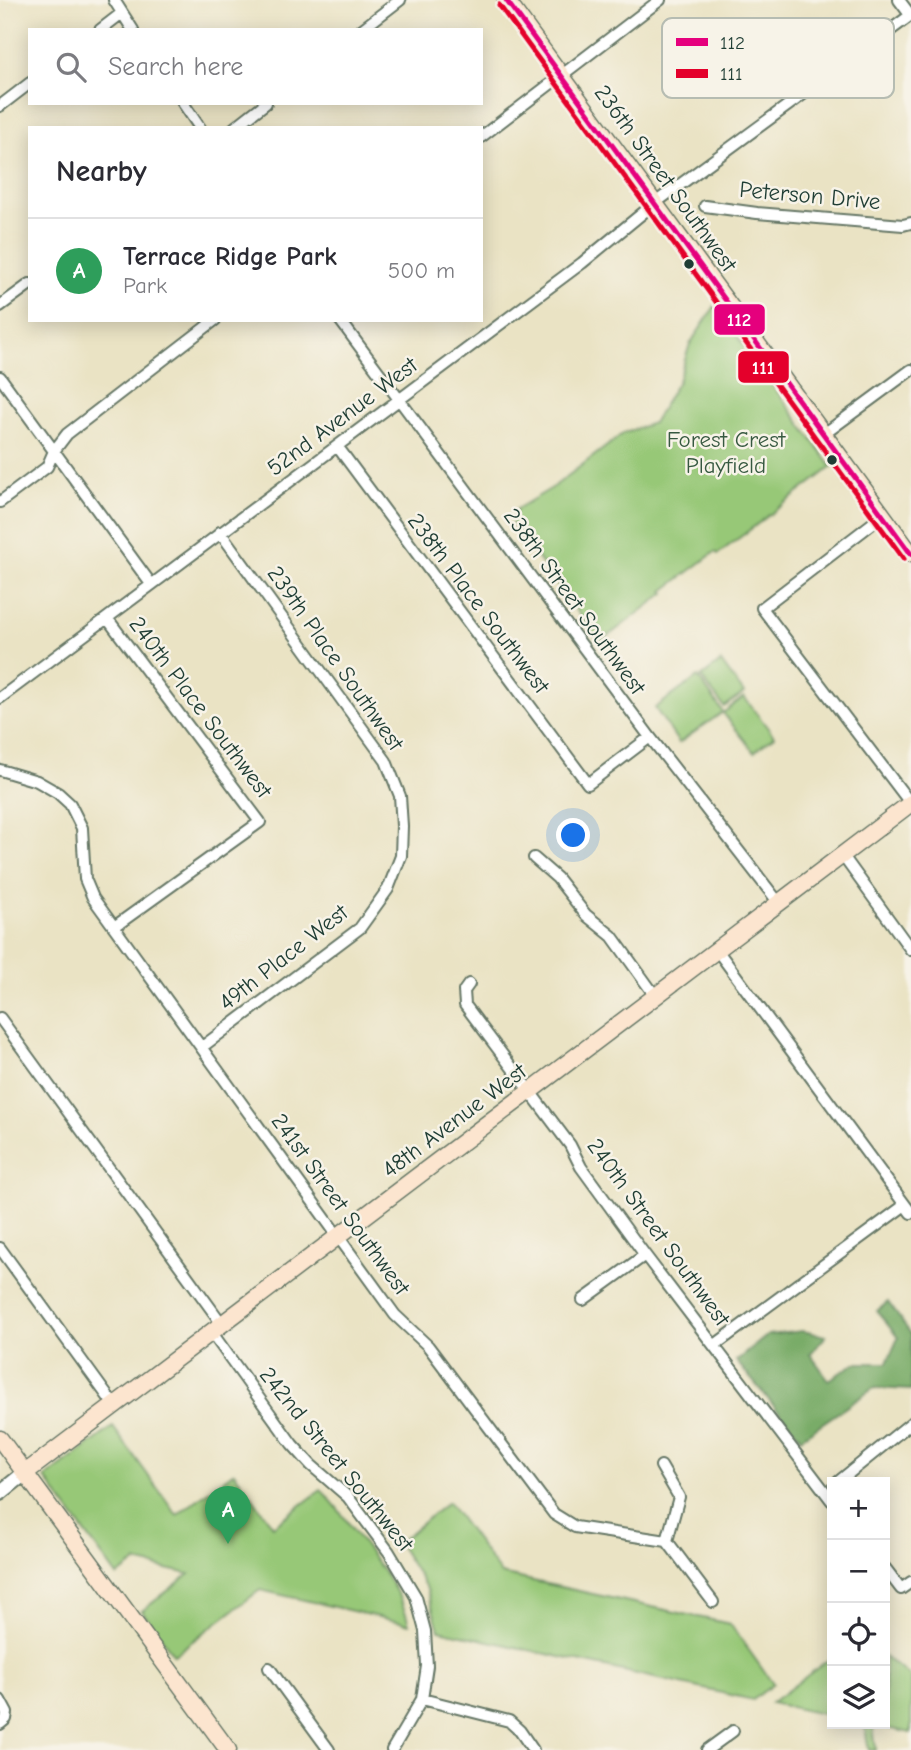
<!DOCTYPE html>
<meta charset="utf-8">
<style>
:root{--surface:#fff;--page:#f2f2f3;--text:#2b2b33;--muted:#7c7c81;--line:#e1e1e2;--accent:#1a73e8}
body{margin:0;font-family:"Comic Neue",sans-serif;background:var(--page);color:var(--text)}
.controls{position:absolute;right:21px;bottom:21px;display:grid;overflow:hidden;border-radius:0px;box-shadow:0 4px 18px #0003}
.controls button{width:63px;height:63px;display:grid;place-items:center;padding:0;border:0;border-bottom:2px solid var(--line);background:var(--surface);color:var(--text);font:35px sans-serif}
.you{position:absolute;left:574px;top:836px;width:24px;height:24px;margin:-18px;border:5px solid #fff;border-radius:50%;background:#1a73e8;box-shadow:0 0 0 10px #1a73e833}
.badge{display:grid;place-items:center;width:46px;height:46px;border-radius:50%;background:var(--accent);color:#fff;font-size:23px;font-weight:700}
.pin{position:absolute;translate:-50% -58px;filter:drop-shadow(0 2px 4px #0008)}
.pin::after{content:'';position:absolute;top:37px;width:24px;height:21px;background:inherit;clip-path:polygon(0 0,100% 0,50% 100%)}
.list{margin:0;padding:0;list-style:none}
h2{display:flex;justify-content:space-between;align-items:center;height:91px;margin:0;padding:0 28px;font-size:30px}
h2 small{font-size:23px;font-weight:400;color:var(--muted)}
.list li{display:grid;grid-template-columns:46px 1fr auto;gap:21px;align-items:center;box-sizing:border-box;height:105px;padding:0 28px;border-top:2px solid var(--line)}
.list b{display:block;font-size:26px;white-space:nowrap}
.list p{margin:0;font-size:23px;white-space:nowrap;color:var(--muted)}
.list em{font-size:23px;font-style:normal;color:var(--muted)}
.icon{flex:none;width:38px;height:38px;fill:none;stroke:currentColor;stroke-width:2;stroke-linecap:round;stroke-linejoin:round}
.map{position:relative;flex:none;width:911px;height:1750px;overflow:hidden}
.search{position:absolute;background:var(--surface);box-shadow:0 4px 18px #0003;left:28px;top:28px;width:455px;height:77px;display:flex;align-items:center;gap:18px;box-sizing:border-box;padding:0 24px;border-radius:0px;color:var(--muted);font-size:26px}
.panel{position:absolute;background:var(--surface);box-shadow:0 4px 18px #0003;left:28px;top:126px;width:455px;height:196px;border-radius:0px}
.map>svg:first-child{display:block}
.green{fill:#97c877;stroke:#5b8256;stroke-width:2}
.forest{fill:#79ac68;stroke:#4c744e;stroke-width:2}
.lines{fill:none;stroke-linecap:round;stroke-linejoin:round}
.minor-casing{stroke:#676;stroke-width:14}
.tertiary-casing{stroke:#676;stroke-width:18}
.secondary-casing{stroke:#676;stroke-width:19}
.minor{stroke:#fff;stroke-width:10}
.tertiary{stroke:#fff;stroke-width:14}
.secondary{stroke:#fce5cf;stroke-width:16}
.bus-1-casing{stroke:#f7f3e8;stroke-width:10}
.bus-2-casing{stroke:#f7f3e8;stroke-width:10}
.bus-1{stroke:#e5007d;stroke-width:5}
.bus-2{stroke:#e4002b;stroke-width:5}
.bus-dot{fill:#1f3d34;stroke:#f7f3e8;stroke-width:2.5}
.labels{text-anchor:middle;stroke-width:5;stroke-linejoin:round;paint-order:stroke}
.street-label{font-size:23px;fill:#1f3d34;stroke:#f7f3e8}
.park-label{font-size:23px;fill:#375941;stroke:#f7f3e8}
.key{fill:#f7f3e8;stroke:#b6bcb2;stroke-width:2}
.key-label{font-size:19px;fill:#1f3d34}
.line-badge{stroke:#f7f3e8;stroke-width:2.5}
.badge-label{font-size:19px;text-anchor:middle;font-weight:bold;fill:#fff}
</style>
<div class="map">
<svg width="911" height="1750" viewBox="0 0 911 1750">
<rect width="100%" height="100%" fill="#f7f3e8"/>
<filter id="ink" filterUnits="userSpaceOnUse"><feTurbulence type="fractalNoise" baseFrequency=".0143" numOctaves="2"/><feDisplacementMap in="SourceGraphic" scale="14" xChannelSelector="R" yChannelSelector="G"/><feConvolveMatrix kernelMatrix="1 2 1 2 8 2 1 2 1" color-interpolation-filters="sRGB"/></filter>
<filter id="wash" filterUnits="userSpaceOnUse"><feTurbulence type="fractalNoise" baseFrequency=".00686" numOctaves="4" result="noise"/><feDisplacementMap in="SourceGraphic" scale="28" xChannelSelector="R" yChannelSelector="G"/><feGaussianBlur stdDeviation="1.57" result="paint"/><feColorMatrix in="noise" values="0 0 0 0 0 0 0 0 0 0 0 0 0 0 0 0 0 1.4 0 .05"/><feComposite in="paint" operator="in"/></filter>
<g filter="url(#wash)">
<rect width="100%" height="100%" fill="#eae3c4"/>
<!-- green -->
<path class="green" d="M715,306L832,467L718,554L715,552L663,591L665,593L600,642L512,523L517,509L552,488L624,433L653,423L678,381L690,344Z
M721,662L744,693L724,707L701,677Z
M698,677L723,712L679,743L655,708Z
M744,697L774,736L754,752L723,713Z
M113,1427L177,1515L234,1472L273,1526L321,1490C336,1504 347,1521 359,1538C379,1565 401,1591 409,1624L260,1590L174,1655L142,1611L189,1574L136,1562L117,1576L45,1478Z
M448,1502L501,1574L730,1624L773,1684L753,1700L439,1630L427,1589L398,1543Z
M832,1657V1716L771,1703Z
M885,1657L911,1677V1733L873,1725L876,1750H869L864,1724H885Z"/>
<!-- forest -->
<path class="forest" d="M888,1302L911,1334V1390L874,1388L801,1438L736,1361L768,1335L803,1331L826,1336L810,1354L829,1380L855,1363H887L898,1338L877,1311Z"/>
</g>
<g filter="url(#ink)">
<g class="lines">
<defs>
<path id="minor" d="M114,0L133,30
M899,0L911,16
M100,30L122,13
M361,30L400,0
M183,103L200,128
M0,106L30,83
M234,128L266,103
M481,137L660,0
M705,206L757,213L903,225L911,223
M0,306L30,284
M340,320L650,737L779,903
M0,377L151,584
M824,434L911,370
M337,446L588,784L650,737
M0,502L47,467L54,451L67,434L215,320
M882,516L762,608L911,804
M107,618L260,822L114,927
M0,698L582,263L655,203L911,15
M0,770L37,781L58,793L70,804L82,828L85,879L93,898L395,1315L428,1346L554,1514L575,1527L667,1541L713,1602
M843,856L911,950
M534,858L557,878L586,915L612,936L656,997
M717,950L911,1213
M469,984L464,991L465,1005L570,1145L581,1167L645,1255L832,1501
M0,1018L222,1324
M202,1047L360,928L388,889L401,856L402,826L400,796L386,761L220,532
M0,1248L114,1405
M583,1300L645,1255
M212,1333L292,1444L311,1465L348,1497L389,1552L416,1597L425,1631L427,1666L422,1699L392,1750
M715,1345L905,1205
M661,1466L679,1497L667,1541
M838,1482L911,1423
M885,1568L901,1589L911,1582
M269,1668L329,1750
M422,1699L509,1721L520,1731L533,1750
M0,1700L7,1713L6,1719L0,1724
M707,1750L733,1731"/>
<path id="tertiary" d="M0,1493L25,1473"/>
<path id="secondary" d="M506,0L911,554
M0,1439L228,1750
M25,1473L911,803"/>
</defs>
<!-- minor casing -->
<use href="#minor" class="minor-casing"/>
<!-- tertiary casing -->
<use href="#tertiary" class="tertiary-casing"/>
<!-- secondary casing -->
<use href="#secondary" class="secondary-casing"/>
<!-- minor -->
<use href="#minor" class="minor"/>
<!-- tertiary -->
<use href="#tertiary" class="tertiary"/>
<!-- secondary -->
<use href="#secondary" class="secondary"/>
<defs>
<path id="bus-1" d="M506,0L911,554"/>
<path id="bus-2" d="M499,5L904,559"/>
</defs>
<!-- bus-1 casing -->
<use href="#bus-1" class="bus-1-casing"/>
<!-- bus-2 casing -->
<use href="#bus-2" class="bus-2-casing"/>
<!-- bus-1 -->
<use href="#bus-1" class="bus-1"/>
<!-- bus-2 -->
<use href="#bus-2" class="bus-2"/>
</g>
</g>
<!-- markers -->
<g class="bus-dot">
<circle cx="689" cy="264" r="6"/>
<circle cx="832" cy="460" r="6"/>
</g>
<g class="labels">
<!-- street labels -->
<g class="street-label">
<text transform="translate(666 178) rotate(54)" y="8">236th Street Southwest</text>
<text transform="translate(810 195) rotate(5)" y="8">Peterson Drive</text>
<text transform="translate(342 416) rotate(-37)" y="8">52nd Avenue West</text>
<text transform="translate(575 601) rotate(54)" y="8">238th Street Southwest</text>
<text transform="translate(479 603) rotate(53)" y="8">238th Place Southwest</text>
<text transform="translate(336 658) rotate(55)" y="8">239th Place Southwest</text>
<text transform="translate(201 707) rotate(53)" y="8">240th Place Southwest</text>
<text transform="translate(283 957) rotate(-38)" y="8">49th Place West</text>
<text transform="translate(454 1120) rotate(-37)" y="8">48th Avenue West</text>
<text transform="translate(341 1204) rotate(54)" y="8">241st Street Southwest</text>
<text transform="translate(659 1232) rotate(54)" y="8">240th Street Southwest</text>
<text transform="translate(337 1459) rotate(51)" y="8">242nd Street Southwest</text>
</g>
<!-- park labels -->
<g class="park-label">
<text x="726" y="447">Forest Crest<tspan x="726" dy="26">Playfield</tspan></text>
</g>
</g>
<!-- legend -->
<rect x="662" y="18" width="232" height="80" rx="10" class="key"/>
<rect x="676" y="38" width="32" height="8" fill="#e5007d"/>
<rect x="676" y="69" width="32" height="9" fill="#e4002b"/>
<g class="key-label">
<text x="720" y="49">112</text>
<text x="720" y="80">111</text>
</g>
<g class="line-badge">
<rect x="713" y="303" width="53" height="33" rx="7" fill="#e5007d"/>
<rect x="737" y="350" width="53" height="34" rx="7" fill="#e4002b"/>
</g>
<g class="badge-label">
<text x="739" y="326">112</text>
<text x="763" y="374">111</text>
</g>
</svg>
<div class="controls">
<button>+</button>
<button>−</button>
<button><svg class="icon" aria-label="locate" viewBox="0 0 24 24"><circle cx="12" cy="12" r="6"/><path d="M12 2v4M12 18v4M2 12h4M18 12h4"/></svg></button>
<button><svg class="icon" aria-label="layers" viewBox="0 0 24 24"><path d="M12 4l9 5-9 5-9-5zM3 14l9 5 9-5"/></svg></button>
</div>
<div class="you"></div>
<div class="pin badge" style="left:228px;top:1544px;background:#2e9e5b">A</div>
<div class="search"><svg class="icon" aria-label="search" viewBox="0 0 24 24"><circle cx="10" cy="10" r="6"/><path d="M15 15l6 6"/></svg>Search here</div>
<section class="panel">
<h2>Nearby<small></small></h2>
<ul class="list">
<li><span class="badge" style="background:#2e9e5b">A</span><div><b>Terrace Ridge Park</b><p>Park</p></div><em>500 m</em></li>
</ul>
</section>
</div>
